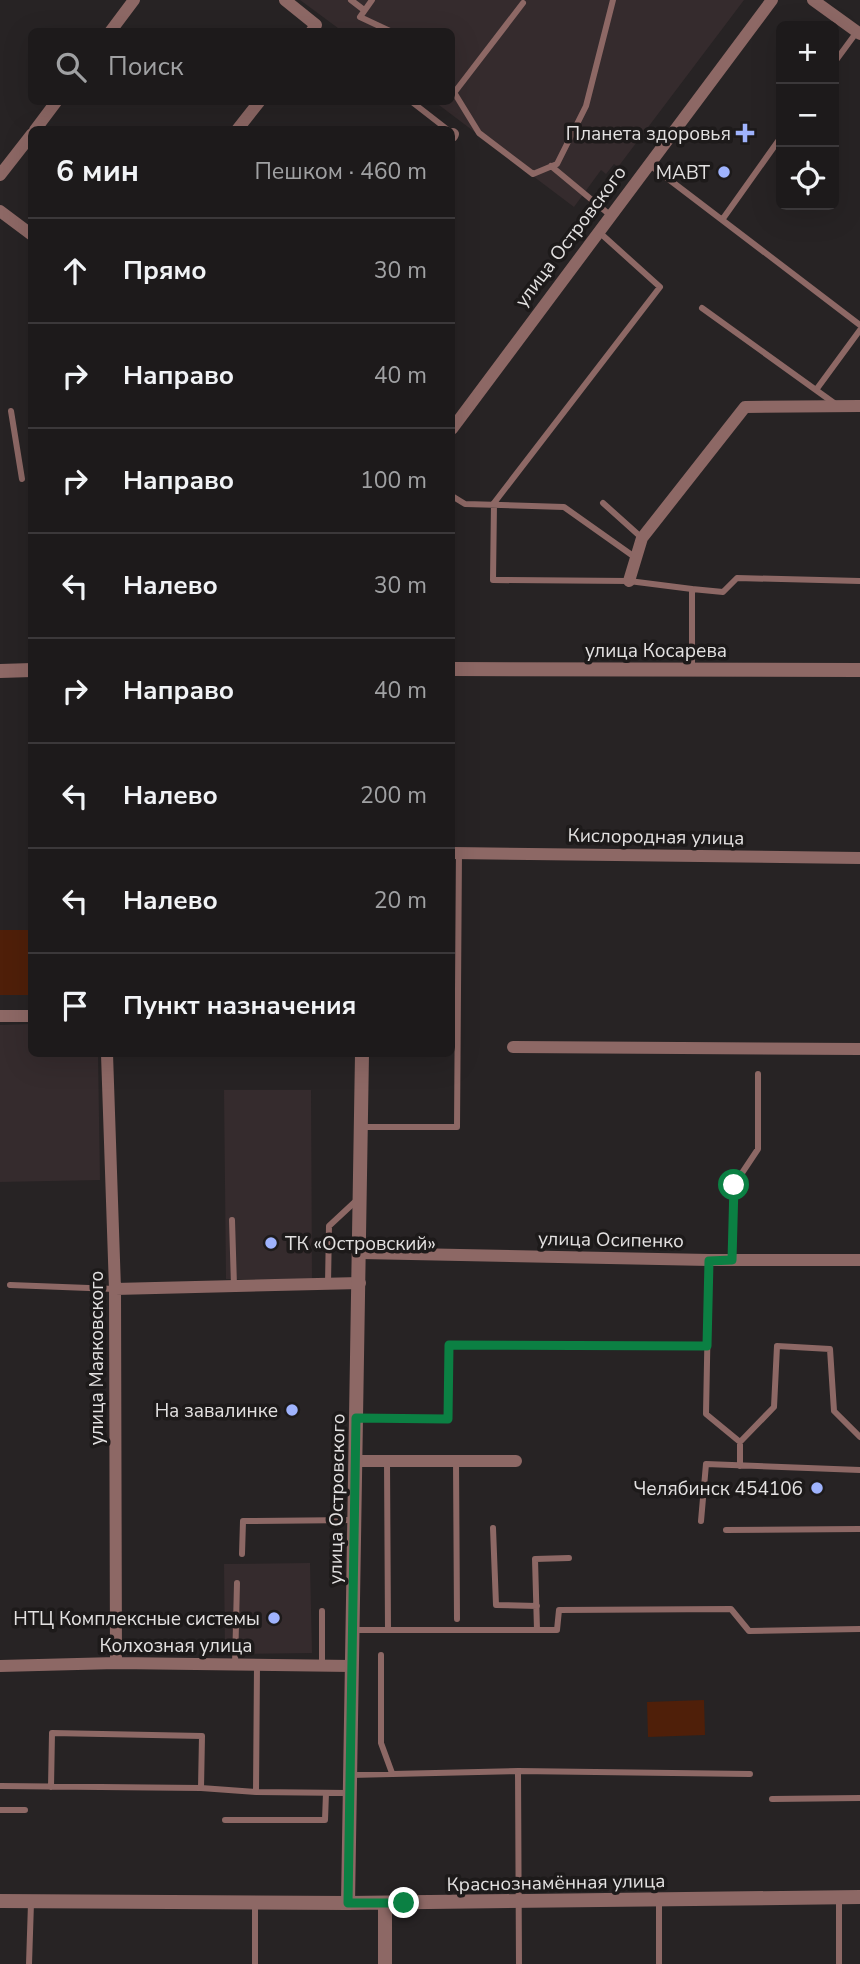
<!DOCTYPE html>
<html lang="ru">
<meta charset="utf-8">
<style>
:root{--surface:#1d1a1b;--page:#2a2728;--text:#f1f3f6;--muted:#a0a1a3;--line:#3b383a}
body{margin:0;font-family:"Nunito Sans",sans-serif;background:var(--page);color:var(--text)}
.controls{position:absolute;right:21px;top:21px;display:grid;overflow:hidden;border-radius:10px;box-shadow:0 7px 28px #0002}
.controls button{width:63px;height:63px;display:grid;place-items:center;padding:0;border:0;border-bottom:2px solid var(--line);background:var(--surface);color:var(--text);font:35px sans-serif}
.stop{position:absolute;width:21px;height:21px;margin:-16px;border:5px solid #0b8043;border-radius:50%;background:#fff}
.stop.end{background:#0b8043;border-color:#fff;box-shadow:0 2px 7px #0008}
.list{margin:0;padding:0;list-style:none}
h2{display:flex;justify-content:space-between;align-items:center;height:91px;margin:0;padding:0 28px;font-size:30px}
h2 small{font-size:23px;font-weight:400;color:var(--muted)}
.list li{display:grid;grid-template-columns:46px 1fr auto;gap:21px;align-items:center;box-sizing:border-box;height:105px;padding:0 28px;border-top:2px solid var(--line)}
.list b{display:block;font-size:26px;white-space:nowrap}
.list em{font-size:23px;font-style:normal;color:var(--muted)}
.icon{flex:none;width:38px;height:38px;fill:none;stroke:currentColor;stroke-width:2;stroke-linecap:round;stroke-linejoin:round}
.map{position:relative;flex:none;width:860px;height:1964px;overflow:hidden}
.search{position:absolute;background:var(--surface);box-shadow:0 7px 28px #0002;left:28px;top:28px;width:427px;height:77px;display:flex;align-items:center;gap:18px;box-sizing:border-box;padding:0 24px;border-radius:10px;color:var(--muted);font-size:26px}
.panel{position:absolute;background:var(--surface);box-shadow:0 7px 28px #0002;left:28px;top:126px;width:427px;height:931px;border-radius:10px}
.map>svg:first-child{display:block}
.built{fill:#352b2d}
.green{fill:#4f1f09}
.lines{fill:none;stroke-linecap:round;stroke-linejoin:round}
.service{stroke:#8d6865;stroke-width:6}
.minor{stroke:#8d6865;stroke-width:12}
.tertiary{stroke:#8d6865;stroke-width:14}
.route{stroke:#0b8043;stroke-width:9}
.poi-dot{fill:#9fb3fd;stroke:#1d1a1a;stroke-width:2.5}
.labels{text-anchor:middle;stroke-width:7;stroke-linejoin:round;paint-order:stroke}
.poi-label{font-size:19px;fill:#e3e1e1;stroke:#1d1a1a;text-anchor:end}
.street-label{font-size:19px;fill:#e3e1e1;stroke:#1d1a1a}
</style>
<div class="map">
<svg width="860" height="1964" viewBox="0 0 860 1964">
<rect width="100%" height="100%" fill="#272324"/>
<!-- built -->
<path class="built" d="M300,0H744L618,167L614,164L606,174L601,170L574,207L435,102H452V32L342,31Z
M31,1024L32,1054H98L100,1180L0,1182V1025Z
M224,1090H311L312,1279H226Z
M310,1563L312,1653L225,1654L224,1564Z"/>
<!-- green -->
<path class="green" d="M0,930H31V995H0Z
M704,1700L705,1735L648,1737L647,1702Z"/>
<g class="lines">
<!-- service -->
<path class="service" d="M351,0L364,10
M372,0L360,17L392,32
M834,63L856,33
M452,89L479,133L533,174L557,164L586,106L613,0
M454,93L523,3
M412,102L448,130
M650,165L860,325
M551,166L610,215
M722,220L781,137
M599,232L660,287L494,503L493,580L629,581L692,589V668
M702,308L834,403
M816,390L860,330
M11,411L22,479
M452,496L465,504L564,507L636,558
M603,503L642,538
M692,589L723,592L737,578L860,581
M362,1127H457L459,853
M232,1220L234,1286
M709,1260L706,1414L740,1442L774,1407L777,1346L830,1349L834,1411L860,1437
M732,1260L734,1185L758,1149V1074
M328,1284L329,1226L358,1199
M10,1285L115,1289
M356,1418L448,1419L449,1345L707,1346
M456,1460L457,1619
M387,1461L388,1630
M740,1466V1442
M701,1521L706,1464L860,1470
M493,1528L496,1605L537,1606
M726,1530L860,1529
M242,1554L243,1521L355,1520
M322,1611V1665
M353,1630H557L559,1610L731,1609L749,1631L860,1629
M537,1630L535,1559L569,1558
M381,1655V1743L392,1773
M235,1665L237,1583
M257,1665L256,1792L348,1793
M518,1771L519,1964
M350,1775L518,1771L750,1774
M0,1786L201,1788L202,1736L52,1733L51,1787
M201,1788L256,1792
M772,1799L860,1798
M0,1810H25
M225,1820H325L326,1793
M659,1900V1964
M255,1903V1964
M29,1964L31,1903
M839,1964V1898"/>
<!-- minor -->
<path class="minor" d="M285,0L316,25L311,32
M813,0L860,34
M110,32L134,0
M35,130L56,102
M237,130L259,102
M452,136L453,134
M0,175L32,134
M0,211L32,235
M452,429L772,0
M629,581L642,538L745,407L860,406
M452,853L860,858
M0,1016H32
M513,1047L860,1049
M107,1054L115,1289L116,1663
M361,1253L709,1260H860
M115,1289L360,1283
M355,1461H516
M0,1666L116,1663L352,1666"/>
<!-- tertiary -->
<path class="tertiary" d="M452,669L860,670
M0,671L32,670
M0,1901L348,1903L860,1897
M348,1903L362,1054
M385,1903V1964"/>
</g>
<g class="lines">
<!-- route -->
<path class="route" d="M404,1903H348L356,1418L448,1419L449,1345L707,1346L709,1261L732,1260L734,1185"/>
</g>
<!-- markers -->
<g class="poi-dot">
<path d="M741.5 122.5h7v7h7v7h-7v7h-7v-7h-7v-7h7z"/>
<circle cx="724" cy="172" r="7"/>
<circle cx="271" cy="1243" r="7"/>
<circle cx="292" cy="1410" r="7"/>
<circle cx="817" cy="1488" r="7"/>
<circle cx="274" cy="1618" r="7"/>
</g>
<g class="labels">
<!-- poi labels -->
<g class="poi-label">
<text x="731" y="140">Планета здоровья</text>
<text x="710" y="179">МАВТ</text>
<text x="285" y="1250" text-anchor="start">ТК «Островский»</text>
<text x="278" y="1417">На завалинке</text>
<text x="803" y="1495">Челябинск 454106</text>
<text x="260" y="1625">НТЦ Комплексные системы</text>
</g>
<!-- street labels -->
<g class="street-label">
<text transform="translate(570 236) rotate(-53)" y="7">улица Островского</text>
<text x="656" y="657">улица Косарева</text>
<text transform="translate(656 836) rotate(1)" y="7">Кислородная улица</text>
<text transform="translate(611 1239) rotate(1)" y="7">улица Осипенко</text>
<text transform="translate(96 1358) rotate(-90)" y="7">улица Маяковского</text>
<text transform="translate(336 1499) rotate(-89)" y="7">улица Островского</text>
<text x="176" y="1652">Колхозная улица</text>
<text transform="translate(556 1882) rotate(-1)" y="7">Краснознамённая улица</text>
</g>
</g>
</svg>
<div class="controls">
<button>+</button>
<button>−</button>
<button><svg class="icon" aria-label="locate" viewBox="0 0 24 24"><circle cx="12" cy="12" r="6"/><path d="M12 2v4M12 18v4M2 12h4M18 12h4"/></svg></button>
</div>
<div class="stop" style="left:734px;top:1185px"></div>
<div class="stop end" style="left:404px;top:1903px"></div>
<div class="search"><svg class="icon" aria-label="search" viewBox="0 0 24 24"><circle cx="10" cy="10" r="6"/><path d="M15 15l6 6"/></svg>Поиск</div>
<section class="panel">
<h2>6 мин<small>Пешком · 460 m</small></h2>
<ul class="list">
<li><svg class="icon" aria-label="ahead" viewBox="0 0 24 24"><path d="M12 20V5M6 11l6-6 6 6"/></svg><div><b>Прямо</b></div><em>30 m</em></li>
<li><svg class="icon" aria-label="right" viewBox="0 0 24 24"><path d="M7 20v-9h11M14 6l5 5-5 5"/></svg><div><b>Направо</b></div><em>40 m</em></li>
<li><svg class="icon" aria-label="right" viewBox="0 0 24 24"><path d="M7 20v-9h11M14 6l5 5-5 5"/></svg><div><b>Направо</b></div><em>100 m</em></li>
<li><svg class="icon" aria-label="left" viewBox="0 0 24 24"><path d="M17 20v-9H6M10 6l-5 5 5 5"/></svg><div><b>Налево</b></div><em>30 m</em></li>
<li><svg class="icon" aria-label="right" viewBox="0 0 24 24"><path d="M7 20v-9h11M14 6l5 5-5 5"/></svg><div><b>Направо</b></div><em>40 m</em></li>
<li><svg class="icon" aria-label="left" viewBox="0 0 24 24"><path d="M17 20v-9H6M10 6l-5 5 5 5"/></svg><div><b>Налево</b></div><em>200 m</em></li>
<li><svg class="icon" aria-label="left" viewBox="0 0 24 24"><path d="M17 20v-9H6M10 6l-5 5 5 5"/></svg><div><b>Налево</b></div><em>20 m</em></li>
<li><svg class="icon" aria-label="arrive" viewBox="0 0 24 24"><path d="M6 21V4h12l-3 4 3 4H6"/></svg><div><b>Пункт назначения</b></div></li>
</ul>
</section>
</div>
